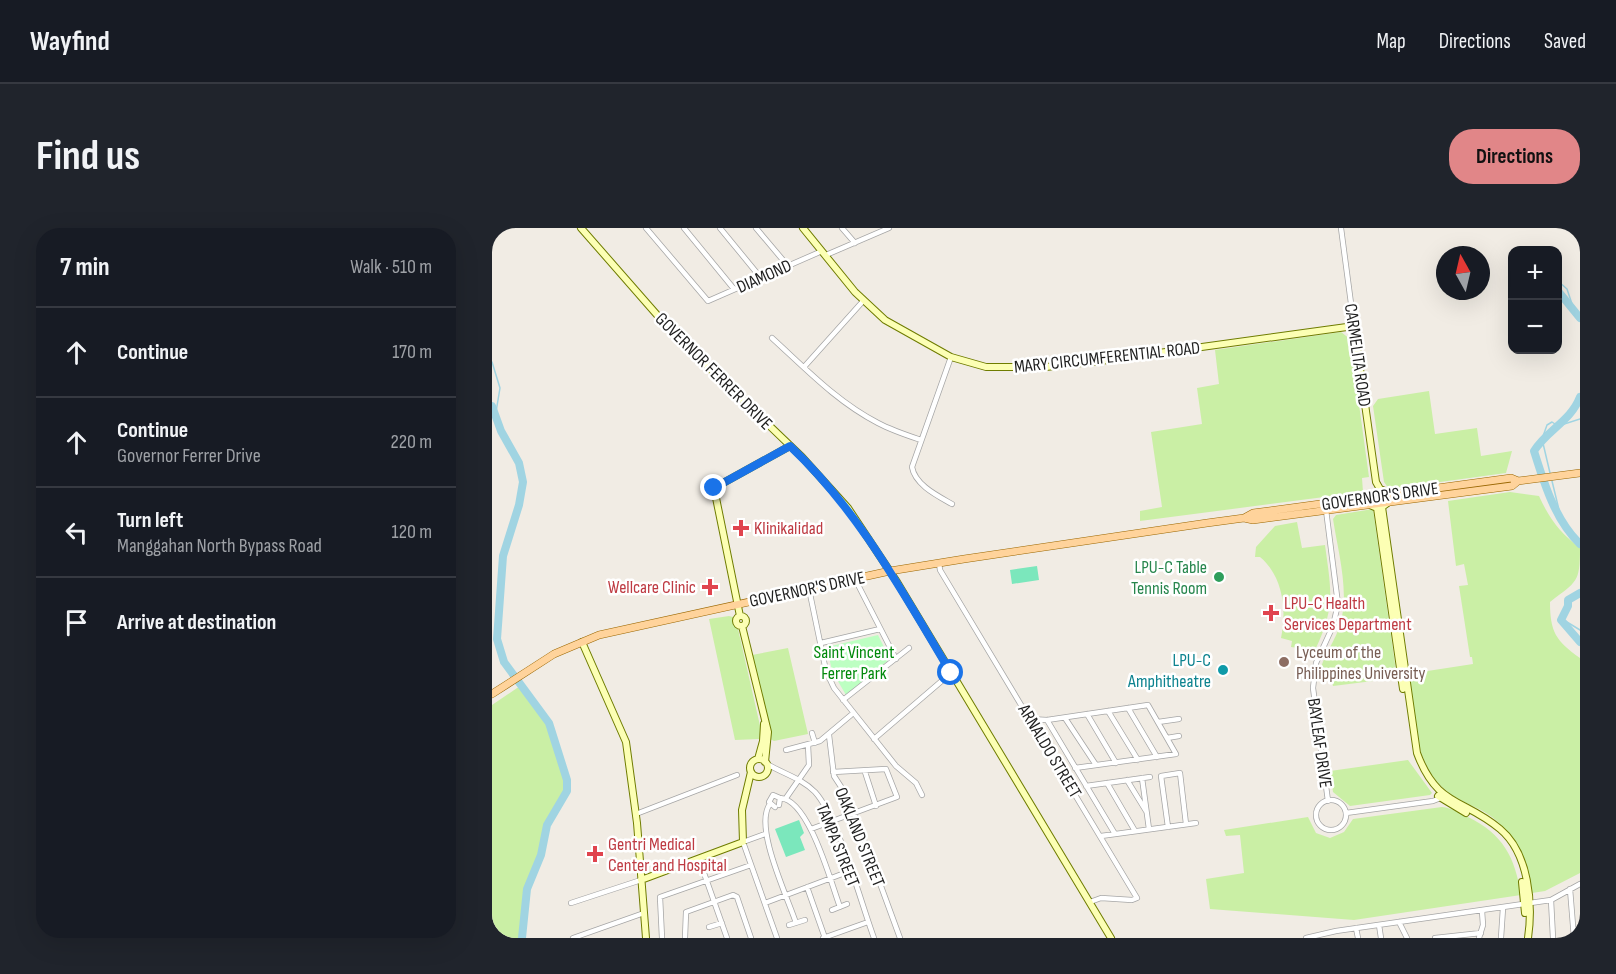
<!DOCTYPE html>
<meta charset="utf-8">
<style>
:root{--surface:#171b24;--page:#20242c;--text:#f1f3f6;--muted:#9ea1a6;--line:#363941;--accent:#e18688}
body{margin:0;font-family:"Sofia Sans Condensed",sans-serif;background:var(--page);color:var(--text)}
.controls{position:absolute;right:18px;top:18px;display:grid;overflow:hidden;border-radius:12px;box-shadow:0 6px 24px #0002}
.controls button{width:54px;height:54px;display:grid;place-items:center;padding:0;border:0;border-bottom:2px solid var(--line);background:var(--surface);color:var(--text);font:30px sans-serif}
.compass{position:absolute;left:944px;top:18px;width:54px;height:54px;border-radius:50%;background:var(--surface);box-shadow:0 6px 24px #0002;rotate:352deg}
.stop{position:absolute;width:18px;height:18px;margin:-14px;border:4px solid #1a73e8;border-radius:50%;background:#fff}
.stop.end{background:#1a73e8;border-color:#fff;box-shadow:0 2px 6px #0008}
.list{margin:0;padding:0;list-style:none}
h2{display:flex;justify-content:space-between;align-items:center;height:78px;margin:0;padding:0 24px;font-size:26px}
h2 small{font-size:20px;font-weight:400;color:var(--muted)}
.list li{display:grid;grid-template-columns:39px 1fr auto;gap:18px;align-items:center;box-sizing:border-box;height:90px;padding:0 24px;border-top:2px solid var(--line)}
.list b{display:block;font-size:22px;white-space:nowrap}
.list p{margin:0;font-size:20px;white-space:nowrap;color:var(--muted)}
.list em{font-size:20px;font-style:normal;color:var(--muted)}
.icon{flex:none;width:33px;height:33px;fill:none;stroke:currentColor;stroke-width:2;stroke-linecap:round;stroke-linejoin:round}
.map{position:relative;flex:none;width:1088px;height:710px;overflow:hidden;border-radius:24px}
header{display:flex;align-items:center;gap:36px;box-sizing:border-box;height:84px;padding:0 30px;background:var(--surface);border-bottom:2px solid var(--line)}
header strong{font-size:28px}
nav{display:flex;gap:33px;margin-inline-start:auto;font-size:21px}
.intro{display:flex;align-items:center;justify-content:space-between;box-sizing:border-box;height:144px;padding:0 36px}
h1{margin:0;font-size:42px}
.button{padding:15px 27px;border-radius:24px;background:var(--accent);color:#111;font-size:21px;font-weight:700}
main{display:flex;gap:36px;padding:0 36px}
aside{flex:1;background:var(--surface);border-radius:24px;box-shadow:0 6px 24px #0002}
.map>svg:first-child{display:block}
.grass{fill:#caefa5}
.park{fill:#bdffc2}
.pitch{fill:#7be7bc}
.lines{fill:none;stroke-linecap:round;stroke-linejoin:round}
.stream{stroke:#a0d4e2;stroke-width:1.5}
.river{stroke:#a0d4e2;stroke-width:8}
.street-casing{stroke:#a6a6a6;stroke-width:6}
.secondary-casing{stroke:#6f7c00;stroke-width:8}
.primary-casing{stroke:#9a6600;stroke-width:8}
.street{stroke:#fff;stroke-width:4.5}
.secondary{stroke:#fcffb4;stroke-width:6}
.primary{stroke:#ffd39b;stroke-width:7}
.route{stroke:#1a73e8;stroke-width:8}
.health-dot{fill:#e0444e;stroke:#fff;stroke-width:2}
.leisure-dot{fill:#2e9e5b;stroke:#fff;stroke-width:2}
.education-dot{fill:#8d6e63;stroke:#fff;stroke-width:2}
.culture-dot{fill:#0f9aa8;stroke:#fff;stroke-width:2}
.labels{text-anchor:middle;stroke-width:5;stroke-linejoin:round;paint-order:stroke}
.street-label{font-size:18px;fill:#1f1f1f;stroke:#fff}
.health-label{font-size:18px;fill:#be3a42;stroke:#fff;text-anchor:start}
.leisure-label{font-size:18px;fill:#27864d;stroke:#fff;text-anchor:end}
.park-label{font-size:18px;fill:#01890b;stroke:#fff}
.education-label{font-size:18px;fill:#785e54;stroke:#fff;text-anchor:start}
.culture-label{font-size:18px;fill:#0d838f;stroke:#fff;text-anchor:end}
</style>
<header>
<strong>Wayfind</strong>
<nav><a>Map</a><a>Directions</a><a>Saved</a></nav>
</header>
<div class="intro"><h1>Find us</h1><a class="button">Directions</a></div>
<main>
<aside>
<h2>7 min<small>Walk · 510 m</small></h2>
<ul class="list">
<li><svg class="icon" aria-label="ahead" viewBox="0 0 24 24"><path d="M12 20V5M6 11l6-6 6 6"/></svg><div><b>Continue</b></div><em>170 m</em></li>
<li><svg class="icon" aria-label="ahead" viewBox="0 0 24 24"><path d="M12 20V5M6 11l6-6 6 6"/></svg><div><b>Continue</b><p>Governor Ferrer Drive</p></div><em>220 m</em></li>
<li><svg class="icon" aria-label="left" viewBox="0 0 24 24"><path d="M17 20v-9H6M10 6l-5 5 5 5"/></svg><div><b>Turn left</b><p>Manggahan North Bypass Road</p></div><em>120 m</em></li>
<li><svg class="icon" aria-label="arrive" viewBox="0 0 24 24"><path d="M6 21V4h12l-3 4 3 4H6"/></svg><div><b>Arrive at destination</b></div></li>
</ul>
</aside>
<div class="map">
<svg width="1088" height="710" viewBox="0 0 1088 710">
<rect width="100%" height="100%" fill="#f1ece4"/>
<!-- grass -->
<path class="grass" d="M849,104L858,111L877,249L870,250L871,264L648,293V283L670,279L659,204L710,196L705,160L727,156L723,122Z
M937,163L943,206L985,200L989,228L1020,223L1014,245L897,261L892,254L881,178L886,171Z
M1018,264L1047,268C1057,290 1068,305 1088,320C1088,355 1085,353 1058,374C1058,404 1064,413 1088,430V645L1053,663L1040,665C1032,631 1022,600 989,582C974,575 958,568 946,555C922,527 920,481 916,446L981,436L980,429H978L967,358L976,357L972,336L964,338L956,273Z
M881,281L905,450L841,458L839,451L826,453C828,432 842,416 848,397C858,364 846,324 841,291L844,287Z
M805,294L810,320L833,317C839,362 844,379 823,422L799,419L800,413L789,410C795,382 791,348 768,329H763L764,319L783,298Z
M237,388L241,389L246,401L269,502L267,511L243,512L217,391Z
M296,420L316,506L282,513L278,511L260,427Z
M28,458L57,495L75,552V563L56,597L49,627L35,661L31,682L33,703L30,710H0V477Z
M916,532L940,565L938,567L858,578L841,564L838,543Z
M950,579C960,580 968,585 976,589C1011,606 1023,629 1029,667L862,692L718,681L714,651L752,645L748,607L734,608L732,602L816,589L824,605L838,610L852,604L861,591Z"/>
<!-- park -->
<path class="park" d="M386,407L398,431L354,467L340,443L335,419Z"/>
<!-- pitch -->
<path class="pitch" d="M545,338L547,352L520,356L518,342Z
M307,592L312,605L308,609L313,622L294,629L283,601Z"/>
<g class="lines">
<!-- stream -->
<path class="stream" d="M1066,53L1075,61L1083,85
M0,134L8,160L3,190
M1058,245L1050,211L1055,197L1060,194L1066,198L1088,191
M1060,253L1069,290
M1070,391L1088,402"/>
<!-- river -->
<path class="river" d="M1066,63L1088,90
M1088,169C1079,193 1055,202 1042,223C1052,255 1063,292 1088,316
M0,178L9,203L27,235L31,254L27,277L11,328L5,411L12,434L57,495L75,552V563L55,597L49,627L35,661L30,710
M1088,365L1076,372V378L1069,392L1088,414"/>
<defs>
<path id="street" d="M154,0L216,73L330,23
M192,0L242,61
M228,0L269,50
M264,0L296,38
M350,0L363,15
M849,0L862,98
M334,27L397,0
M280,110C313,140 345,174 386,195C399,202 414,207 429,212
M459,129L420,239C423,257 446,268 460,276
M312,139L372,72
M834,282L846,376L841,398L824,435L821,460L836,573
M447,335L448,342L645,670L640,672L609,670L598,674
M363,351L404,431
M317,361L334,443L342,460L404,538L424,555L430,567
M329,415L388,401
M351,472L417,420
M636,480L665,529
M616,483L646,532
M595,486L624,535
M573,490L604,537
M538,491L555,492L656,477L684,526L583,540
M555,492L623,606
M666,494L687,491
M320,505L323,515
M337,507L342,548L357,571L408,710
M675,510L687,508
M382,511L459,445
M294,522L328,513L359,487
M275,536C292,546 309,550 323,564C346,589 369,675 382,710
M373,544L384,578
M650,550L657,601
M635,552L654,583
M615,555L643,603
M594,558L658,549
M288,570C317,571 339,655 348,679
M294,570L317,537L316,517
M824 587a15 15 0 1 1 30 0a15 15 0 1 1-30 0Z
M278,576C261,598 296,670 304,695
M283,579L277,574L281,567L288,570L287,577
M854,585L941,573L951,569
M144,586L245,547
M676,599L669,548L688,545L694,596
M319,601L405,569L394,541L341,544
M273,606L251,614L285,710
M609,608L704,595
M207,631L235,710
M315,659L333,710
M1078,661L1082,710
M1059,672L1061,710
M79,675L149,652
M273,675L358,643
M340,682L355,676
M907,694L915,710
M297,697L313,692
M887,697L889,710
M217,699L230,695
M864,700L866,710
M81,710L152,685
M170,710L168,669L259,637
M193,710L194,684L241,667L245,669L259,710
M331,710L376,694
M814,710L844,703L1059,672L1088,656
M943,710L989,705
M987,710L991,697L990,683
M1009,710L1011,680"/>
<path id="secondary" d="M89,0L180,104L310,229L356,280L405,354L619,710
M311,0L363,64L393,92L459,129L494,139H554L616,132L862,98L884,254L888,261L899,266
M897,274L890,279L925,525C945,579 971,570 1008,601C1037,625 1041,676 1036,710
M878,277L885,280L911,461
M248,388L222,260L298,218
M244 393a5 5 0 1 1 10 0a5 5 0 1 1-10 0Z
M250,398L276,504L273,534
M90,414L134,514L145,595L154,710
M266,531L271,513L272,496
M258 540a9 9 0 1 1 18 0a9 9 0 1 1-18 0Z
M946,568L974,585
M149,652L251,614L250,582L259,544
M1030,654L1033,685"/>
<path id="primary" d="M752,290L761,285L1019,250L1026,253
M0,466L62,426L107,407L398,343L472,331L715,295L752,290L761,292L1020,258L1026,253L1088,245"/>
</defs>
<!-- street casing -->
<use href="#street" class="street-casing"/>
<!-- secondary casing -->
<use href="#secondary" class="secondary-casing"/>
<!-- primary casing -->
<use href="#primary" class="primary-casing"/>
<!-- street -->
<use href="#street" class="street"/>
<!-- secondary -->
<use href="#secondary" class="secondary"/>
<!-- primary -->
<use href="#primary" class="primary"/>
</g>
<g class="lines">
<!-- route -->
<path class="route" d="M222,260L298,218C367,283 411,365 459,445"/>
</g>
<!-- markers -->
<g class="health-dot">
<path d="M246 291h6v6h6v6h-6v6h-6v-6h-6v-6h6z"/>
<path d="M215 350h6v6h6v6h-6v6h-6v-6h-6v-6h6z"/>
<path d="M776 376h6v6h6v6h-6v6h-6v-6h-6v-6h6z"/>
<path d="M100 617h6v6h6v6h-6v6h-6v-6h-6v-6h6z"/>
</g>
<circle class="leisure-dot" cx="727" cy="349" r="6"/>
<circle class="education-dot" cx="792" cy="434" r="6"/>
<circle class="culture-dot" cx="731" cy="442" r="6"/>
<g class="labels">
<!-- street labels -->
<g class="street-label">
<text transform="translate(272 48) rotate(-24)" y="6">DIAMOND</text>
<text transform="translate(866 127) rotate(82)" y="6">CARMELITA ROAD</text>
<text transform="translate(615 129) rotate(-6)" y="6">MARY CIRCUMFERENTIAL ROAD</text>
<text transform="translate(222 143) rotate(45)" y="6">GOVERNOR FERRER DRIVE</text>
<text transform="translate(888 268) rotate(-8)" y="6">GOVERNOR'S DRIVE</text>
<text transform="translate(315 361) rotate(-12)" y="6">GOVERNOR'S DRIVE</text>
<text transform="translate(828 515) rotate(82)" y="6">BAYLEAF DRIVE</text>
<text transform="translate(558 523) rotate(59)" y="6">ARNALDO STREET</text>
<text transform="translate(368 609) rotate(68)" y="6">OAKLAND STREET</text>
<text transform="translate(346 617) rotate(68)" y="6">TAMPA STREET</text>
</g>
<!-- health labels -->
<g class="health-label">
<text x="262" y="306">Klinikalidad</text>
<text x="204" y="365" text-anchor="end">Wellcare Clinic</text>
<text x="792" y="381">LPU-C Health<tspan x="792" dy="21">Services Department</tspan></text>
<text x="116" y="622">Gentri Medical<tspan x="116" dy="21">Center and Hospital</tspan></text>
</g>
<!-- leisure labels -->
<g class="leisure-label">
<text x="715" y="345">LPU-C Table<tspan x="715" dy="21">Tennis Room</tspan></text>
</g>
<!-- park labels -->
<g class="park-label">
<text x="362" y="430">Saint Vincent<tspan x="362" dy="21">Ferrer Park</tspan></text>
</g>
<!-- education labels -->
<g class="education-label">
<text x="804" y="430">Lyceum of the<tspan x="804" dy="21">Philippines University</tspan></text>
</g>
<!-- culture labels -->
<g class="culture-label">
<text x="719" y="438">LPU-C<tspan x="719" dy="21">Amphitheatre</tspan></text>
</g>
</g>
</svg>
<div class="controls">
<button>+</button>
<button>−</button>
</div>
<svg class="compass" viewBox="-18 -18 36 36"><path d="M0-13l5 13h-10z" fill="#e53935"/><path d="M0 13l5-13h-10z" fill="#9ea1a6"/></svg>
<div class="stop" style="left:459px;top:445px"></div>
<div class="stop end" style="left:222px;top:260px"></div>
</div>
</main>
